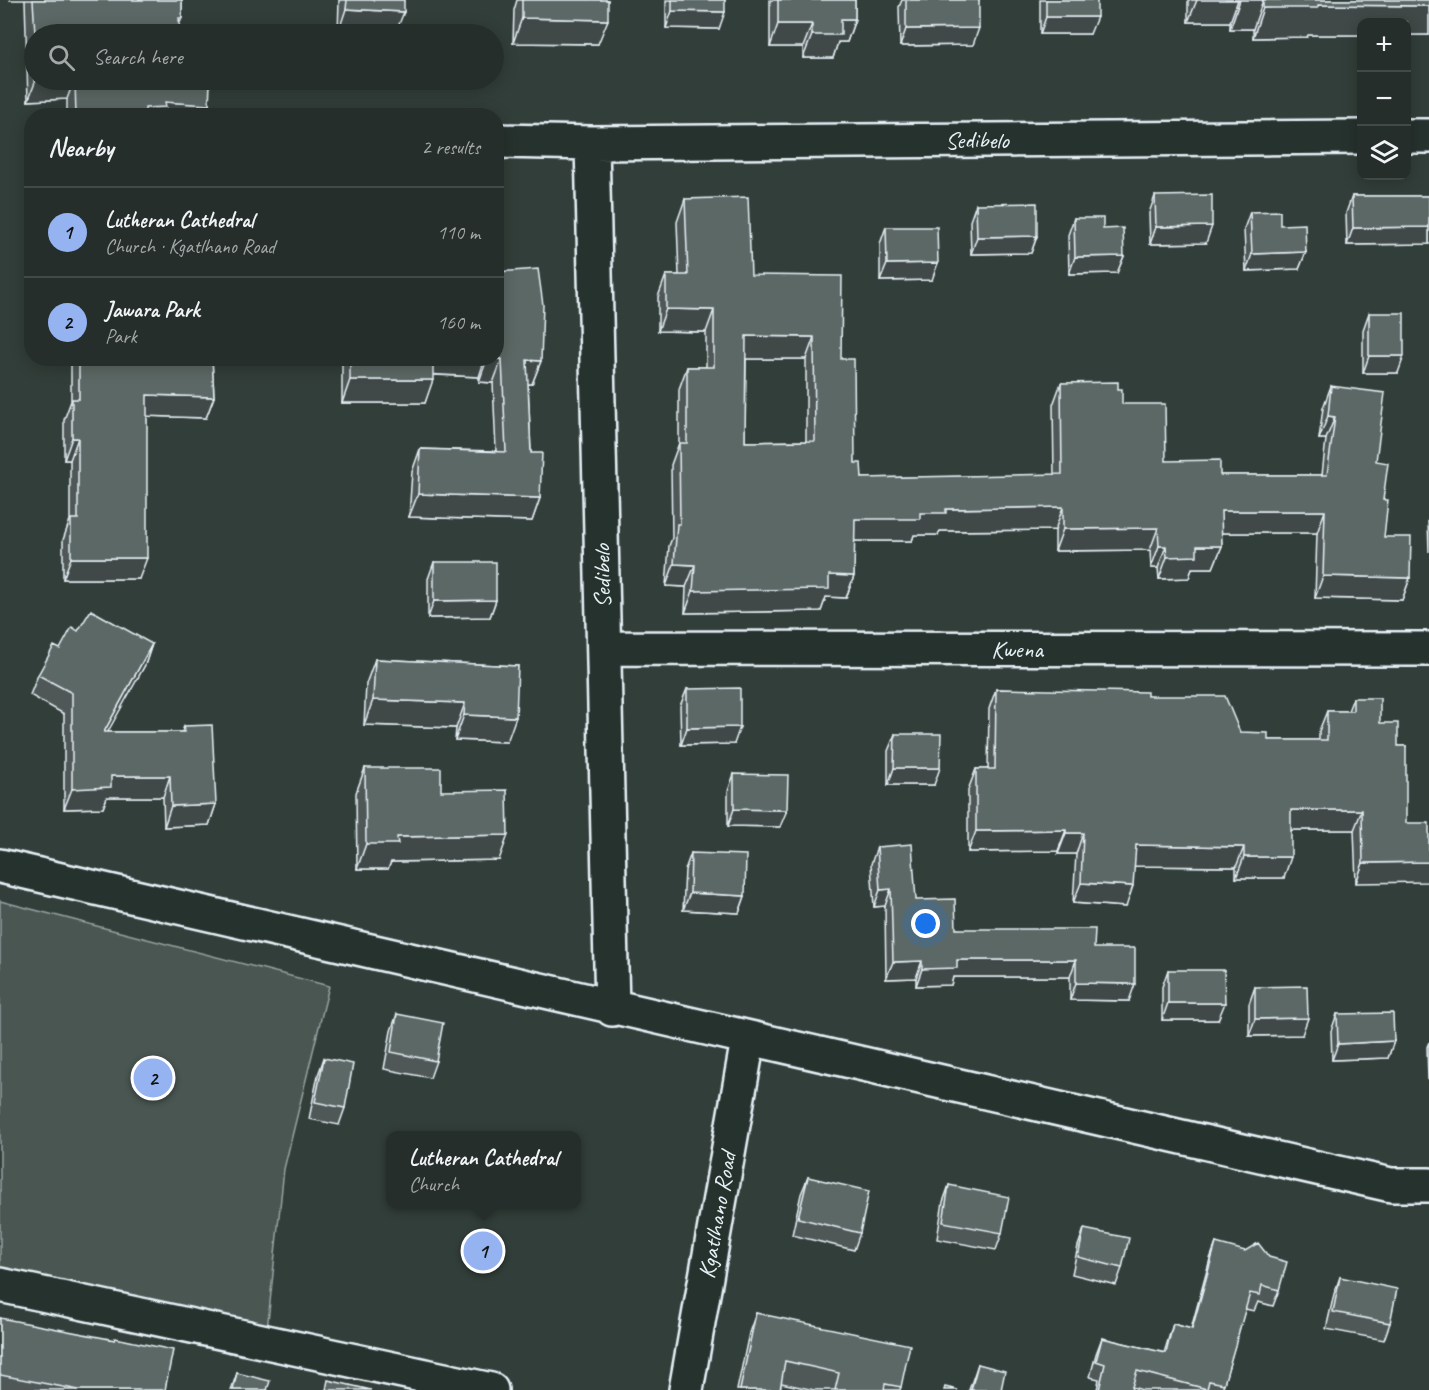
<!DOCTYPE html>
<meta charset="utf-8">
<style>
:root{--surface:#262e2b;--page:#323a37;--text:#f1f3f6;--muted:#a4a8a9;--line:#424a47;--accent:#95b2f1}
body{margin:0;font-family:Caveat,sans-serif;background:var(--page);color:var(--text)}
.controls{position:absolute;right:18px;top:18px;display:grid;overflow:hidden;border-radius:12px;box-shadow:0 3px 15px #0003}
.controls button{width:54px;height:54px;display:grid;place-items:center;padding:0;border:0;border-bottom:2px solid var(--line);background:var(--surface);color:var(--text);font:30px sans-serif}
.you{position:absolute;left:926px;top:924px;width:21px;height:21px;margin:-15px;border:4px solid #fff;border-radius:50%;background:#1a73e8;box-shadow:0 0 0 9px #1a73e833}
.badge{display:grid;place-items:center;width:39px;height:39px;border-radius:50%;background:var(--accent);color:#111;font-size:20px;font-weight:700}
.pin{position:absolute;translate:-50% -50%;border:3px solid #fff;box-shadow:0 2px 6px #0006}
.popup{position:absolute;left:386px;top:1131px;width:195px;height:78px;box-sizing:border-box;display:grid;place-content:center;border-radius:12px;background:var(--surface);filter:drop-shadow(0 2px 4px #0005);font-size:20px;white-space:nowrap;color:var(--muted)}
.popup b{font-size:22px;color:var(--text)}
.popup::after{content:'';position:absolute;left:50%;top:100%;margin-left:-12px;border:12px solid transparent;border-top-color:var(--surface)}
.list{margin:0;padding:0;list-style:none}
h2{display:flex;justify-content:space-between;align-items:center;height:78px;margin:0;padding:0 24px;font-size:26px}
h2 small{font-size:20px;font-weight:400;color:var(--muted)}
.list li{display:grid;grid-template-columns:39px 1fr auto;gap:18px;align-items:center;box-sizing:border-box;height:90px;padding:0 24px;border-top:2px solid var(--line)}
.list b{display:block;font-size:22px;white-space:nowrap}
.list p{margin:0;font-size:20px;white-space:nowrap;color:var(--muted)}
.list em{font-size:20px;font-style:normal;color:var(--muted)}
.icon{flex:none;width:33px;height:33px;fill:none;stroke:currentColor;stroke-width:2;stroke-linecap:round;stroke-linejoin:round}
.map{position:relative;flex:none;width:1429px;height:1390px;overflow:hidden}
.search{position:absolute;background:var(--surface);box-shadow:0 3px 15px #0003;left:24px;top:24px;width:480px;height:66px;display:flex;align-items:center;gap:15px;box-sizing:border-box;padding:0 21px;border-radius:33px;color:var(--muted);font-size:22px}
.panel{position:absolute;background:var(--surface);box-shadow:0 3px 15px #0003;left:24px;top:108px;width:480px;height:258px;border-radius:24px}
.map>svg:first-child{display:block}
.green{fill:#495651;stroke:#98a4a4;stroke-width:1.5}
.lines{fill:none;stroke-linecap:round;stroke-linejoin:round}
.street-casing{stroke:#e8f1f8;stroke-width:38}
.street{stroke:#26332d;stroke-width:33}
.wall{fill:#4f5957;stroke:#e8f1f8;stroke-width:1.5;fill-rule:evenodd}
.shaded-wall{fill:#404947;stroke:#e8f1f8;stroke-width:1.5}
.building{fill:#5c6865;stroke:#e8f1f8;stroke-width:1.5;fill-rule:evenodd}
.labels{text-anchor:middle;stroke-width:5;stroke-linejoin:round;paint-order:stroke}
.street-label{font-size:24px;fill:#e8f1f8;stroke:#26332d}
</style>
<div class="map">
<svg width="1429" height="1390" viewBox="0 0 1429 1390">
<rect width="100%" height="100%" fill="#323e39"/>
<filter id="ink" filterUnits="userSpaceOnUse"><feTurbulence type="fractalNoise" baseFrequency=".0167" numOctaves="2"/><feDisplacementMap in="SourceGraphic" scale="12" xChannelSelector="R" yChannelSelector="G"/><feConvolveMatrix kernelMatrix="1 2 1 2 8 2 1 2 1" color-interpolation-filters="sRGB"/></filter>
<g filter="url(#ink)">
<!-- green -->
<path class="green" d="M0,901L329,986L284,1169L266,1340L0,1284Z"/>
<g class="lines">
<defs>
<path id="street" d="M1406,136H1429
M496,141L592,143L1362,137
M592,143L612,1009
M604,648L1429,649
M0,866L1391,1185H1429
M0,1285L491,1390
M686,1390L748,1040"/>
</defs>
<!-- street casing -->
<use href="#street" class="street-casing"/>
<!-- street -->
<use href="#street" class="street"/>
</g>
<!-- wall -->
<path class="wall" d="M9,0H182V18L179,25L34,34V80H210L209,105L205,116H67V99L28,101L25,0Z
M339,0H404L395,34L338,33Z
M517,0H608L598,44L513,43L514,10Z
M666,0H725L719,29L666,28Z
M770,0H855V19L847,42H838L833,58H803V47H770Z
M902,0H979L973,45L900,46L899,7Z
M1040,0H1097L1090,34H1040Z
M1188,0H1429V35H1407V22H1362V35H1308L1307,37L1253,38V29H1230V22H1188Z
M1155,196L1206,243L1150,244L1149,213Z
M1352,196H1429V244L1347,245L1346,213Z
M685,199L751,275L841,359L855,463L862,478L1054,475L1053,405L1061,383L1118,389L1122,404L1166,461L1220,475H1322L1326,439H1319L1323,408L1331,386L1376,461L1383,500L1384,537L1410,578L1402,600L1315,598L1317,533H1221L1222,546L1213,568H1192L1189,578L1159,579L1158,568H1151L1150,550L1055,551V530L940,531L938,535H914L912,541H854V576L846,598L826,597L821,611L685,613L686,587L666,586L669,546L672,538L671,465L679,443V389L687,367H706V332L658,331V297L666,275H679L677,222ZM746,359H806V441L745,442Z
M976,204L1037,236L1031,253L971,254L970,221Z
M1250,212L1306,252L1299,269L1246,271L1244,229Z
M1074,218L1103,229L1124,256L1117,273L1069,274L1068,235Z
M886,227L932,280L880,281V244Z
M1369,313L1398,373H1363V330Z
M71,358H212L214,397L206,418L147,416L139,579H63V540L70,520V460H64V420L71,401Z
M342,358H496L541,361L532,384H528L531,453L540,498L532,521L409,517L412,472L420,449L496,451L493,383L479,382V377L433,375L425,403H342Z
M1429,518V552L1428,521Z
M434,562L496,600L490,617L428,618V579Z
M78,631L152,644L145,665L107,732H182L184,726L216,804L209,825L164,827L163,797H107L103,808L64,809V714L30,695L38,675L60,649Z
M375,659L518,666L507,742L455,740L456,728L364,725L366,684Z
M687,689L734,744L681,745L680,706Z
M996,689L1147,696L1240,732L1268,740H1319V731L1327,711H1348L1353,698L1380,723L1398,746H1406L1356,883L1354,830H1291L1284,878H1236V867L1134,866L1126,907L1073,903L1076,854H1058V851L968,852V790L976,769H988L989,709Z
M895,734L934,785H888V751Z
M365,768L441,791L499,860L391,862L388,869H357L356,793Z
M734,774L780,827L728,826V791Z
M877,847L916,900L956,929L1094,948L1129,1001L1070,1000V977H953L951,985L916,986V978L886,979L885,906L874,907L871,864Z
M691,853L745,896L739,913L683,910L685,870Z
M1168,970L1218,1020H1162V987Z
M1255,987L1302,1035L1249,1036V1004Z
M397,1014L436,1061L430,1078L384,1069L391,1031Z
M1337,1014L1394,1041L1388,1058L1332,1060L1331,1031Z
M1429,1042V1080H1428L1427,1047Z
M324,1058L345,1108L339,1125L309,1119L318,1075Z
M808,1177L860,1233L854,1250L792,1235L801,1194Z
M949,1185L1002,1233L996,1250L937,1239L943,1202Z
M1084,1229L1122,1268L1116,1285L1072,1274L1078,1246Z
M1216,1243L1279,1290L1273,1306L1258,1302L1254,1311L1245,1309L1222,1390H1142L1132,1387L1131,1390H1097L1099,1379L1090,1377L1096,1354L1102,1338L1164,1353L1173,1324L1191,1329L1210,1259Z
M1340,1277L1390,1323L1384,1340L1326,1329L1334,1294Z
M756,1313L901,1387L900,1390H814L781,1383L780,1390H737L749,1333Z
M0,1318L165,1390H0Z
M978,1364L1001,1390H969Z
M237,1373L267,1390H231Z"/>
<!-- shaded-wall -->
<path class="shaded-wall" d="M1197,0H1238L1230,22H1188Z
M1240,0H1263L1253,29H1230Z
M1318,5L1429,6V35H1407V22H1362V35H1308L1307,37L1253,38L1263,8Z
M346,9L404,12L395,34L338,33Z
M672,11L725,12L719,29L666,28Z
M1046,17H1097L1090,34H1040Z
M522,18L608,20L598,44L513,43Z
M841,19H855L847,42H838L833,58H803L812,35Z
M778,24H812L803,47H770Z
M979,28L973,45L900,46L906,29Z
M36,80H74L67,99L28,101Z
M165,102L209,105L205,116H142L145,108Z
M1212,226L1206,243L1150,244L1156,227Z
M1429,227V244L1347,245L1353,228Z
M1037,236L1031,253L971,254L977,237Z
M1306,252L1299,269L1246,271L1252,254Z
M1124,256L1117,273L1069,274L1075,257Z
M938,263L932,280L880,281L887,264Z
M666,309L714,310L706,332L658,331Z
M746,336L814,337L806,359H738Z
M1369,356H1404L1398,373H1363Z
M430,358H485L479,377L425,374Z
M487,359H502L493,383L479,382Z
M527,360L541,361L532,384H518Z
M350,380H433L425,403H342Z
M147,395L214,397L206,418L140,416Z
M1328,416L1335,417L1326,439H1319Z
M72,438H78L70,460H64Z
M418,494L540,498L532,521L409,517Z
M1063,507L1055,530L940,531L938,535H914L912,541H846L855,519L920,513L946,509Z
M1221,511H1325L1317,533H1213Z
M1158,528L1150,550L1055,551L1063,529Z
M1159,546H1166L1158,568H1151Z
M1197,546H1222L1213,568H1192L1189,578L1159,579L1167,557Z
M71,558H147L139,579H63Z
M674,564L695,565L686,587L666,586Z
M829,575L854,576L846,598L826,597L821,611L685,613L693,591Z
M1323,576L1410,578L1402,600L1315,598Z
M496,600L490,617L428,618L434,601Z
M152,644L145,665L96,753L104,732Z
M373,700L465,703L456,728L364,725Z
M464,715L516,717L507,742L455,740Z
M740,727L734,744L681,745L687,728Z
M894,768H940L934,785H888Z
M111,776H170L163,797H107L103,808L64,809L72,789Z
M216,804L209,825L164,827L171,806Z
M734,809L787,810L780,827L728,826Z
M1291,810H1362L1354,830H1284Z
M1066,830L1058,851L968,852L976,831Z
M1066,833H1083L1076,854H1058Z
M508,835L499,860L391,862L388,869H357L366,844L397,837Z
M1136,845L1244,847L1236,867L1128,866Z
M1244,857H1291L1284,878H1236Z
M1429,862V882L1356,883L1363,863Z
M1081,883L1133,886L1126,907L1073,903Z
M891,889L885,906L874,907L880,890Z
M690,893L745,896L739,913L683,910Z
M957,960H1076L1070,977H953L951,985L916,986L922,969Z
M922,961L916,978L886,979L893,962Z
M1076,983L1135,984L1129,1001L1070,1000Z
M1168,1003H1225L1218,1020H1162Z
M1308,1018L1302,1035L1249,1036L1255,1019Z
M1394,1041L1388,1058L1332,1060L1338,1044Z"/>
<!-- building -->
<path class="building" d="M33,0H182V18H179L180,34H35Z
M347,0H404V12L346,9Z
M522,0H608V20L522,18Z
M672,0H725V12L672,11Z
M778,0H855V19H841V35H812V24H778Z
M906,0H979V28L906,29Z
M1046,0H1097V17H1046Z
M1263,0H1429V6L1318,5V8H1263Z
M75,80H210L209,105L165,102L166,107L145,108V116H76Z
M496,194H497V232H496Z
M1212,195V226L1156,227L1155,196Z
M1352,196H1429V227L1353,228Z
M748,197L751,275L842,276L841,359H854L855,463H861L862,478L1062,474L1061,383L1118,382V389H1122V404H1165L1166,461L1220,460V475H1327L1335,417L1328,416L1331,386L1385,393L1376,461L1388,463L1383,500H1388L1384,537H1411L1410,578L1323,576L1325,511H1221L1222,546H1197V556L1167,557L1166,546H1159L1158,528L1063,529V507L946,509V513H920V519H855L854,576L829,575V589L693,591L695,565L674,564L677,524H680L679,443H687V367H714V310L666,309V275H688L685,199ZM746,336L814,337L815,441L745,442Z
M1037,203V236L977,237L976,204Z
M1280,211V225L1305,224L1306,252L1252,254L1250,212Z
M1074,218H1103V229L1123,228L1124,256L1075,257Z
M886,227H937L938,263L887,264Z
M538,269L543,305L541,361L527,360L531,453H542L540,498L418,494L420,449L506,452L502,359H487L496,358V272Z
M1369,313H1404V356H1369Z
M79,358H212L214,397L147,395V558H71V519H78V438H72V399H79Z
M350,358H433V380H350Z
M434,562H496V600L434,601Z
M91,610L152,644L104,732H185L184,726L212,725L216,804L171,806L170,776H111V787L72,789V693L38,675L54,646L60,649L72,627L78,631Z
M375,659L518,666L516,717L464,715L465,703L373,700Z
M740,688V727L687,728V689Z
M996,689L1147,692V696H1225L1240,732L1268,733V740H1327V711H1353V698H1380V723H1398V746H1406V823H1429V862L1363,863L1362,810H1291V857H1244V847L1136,845L1133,886L1081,883L1083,833H1066V830L976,831V769H995Z
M895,734H941L940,768H894Z
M365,768H441V791L507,790L508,835L397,837L398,844H366Z
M734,774L788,775L787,810L734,809Z
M912,844L916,900L955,899L956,929H1095L1094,948H1135V984L1076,983V960H957V968L922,969V961L893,962L891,889L880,890L877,847Z
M691,853L746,855L745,896L690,893Z
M1168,970H1224L1225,1003H1168Z
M1307,986L1308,1018L1255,1019V987Z
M1393,1013L1394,1041L1338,1044L1337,1014Z
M397,1014L443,1023L436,1061L391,1052Z
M324,1058L353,1064L345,1108L315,1102Z
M808,1177L869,1191L860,1233L798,1218Z
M949,1185L1009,1197L1002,1233L943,1222Z
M1084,1229L1129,1238L1122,1268L1078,1257Z
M1216,1243L1245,1251L1258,1243L1269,1257L1287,1262L1279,1290L1262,1285L1260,1295L1250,1293L1224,1384L1209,1381L1207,1389L1137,1371L1131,1390H1099L1105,1364L1096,1361L1102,1338L1166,1353L1173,1324L1192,1329Z
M1340,1277L1397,1289L1390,1323L1333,1312Z
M756,1313L910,1345L901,1387L885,1384L884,1390H835L839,1373L785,1361L780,1390H740Z
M0,1318L115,1340V1338L173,1350L165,1390H79L0,1375Z
M978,1364L1005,1371L1001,1390H971Z
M237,1373L270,1381L267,1390H233Z
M328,1380L371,1390H326Z
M945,1387L958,1390H944Z"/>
</g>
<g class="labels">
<!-- street labels -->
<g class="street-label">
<text x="977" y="148">Sedibelo</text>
<text transform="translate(602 576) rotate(-91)" y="8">Sedibelo</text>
<text x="1017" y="657">Kwena</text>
<text transform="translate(717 1215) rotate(-80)" y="8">Kgatlhano Road</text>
</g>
</g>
</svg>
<div class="controls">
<button>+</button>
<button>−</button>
<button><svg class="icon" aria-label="layers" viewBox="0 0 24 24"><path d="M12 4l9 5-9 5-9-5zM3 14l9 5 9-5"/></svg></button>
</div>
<div class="you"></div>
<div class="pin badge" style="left:483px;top:1251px">1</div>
<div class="popup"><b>Lutheran Cathedral</b>Church</div>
<div class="pin badge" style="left:153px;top:1078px">2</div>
<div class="search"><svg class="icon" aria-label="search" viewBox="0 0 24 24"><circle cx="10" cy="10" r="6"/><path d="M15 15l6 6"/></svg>Search here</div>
<section class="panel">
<h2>Nearby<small>2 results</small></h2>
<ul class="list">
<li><span class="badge">1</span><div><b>Lutheran Cathedral</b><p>Church · Kgatlhano Road</p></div><em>110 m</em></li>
<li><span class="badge">2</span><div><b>Jawara Park</b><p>Park</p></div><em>160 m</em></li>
</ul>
</section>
</div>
